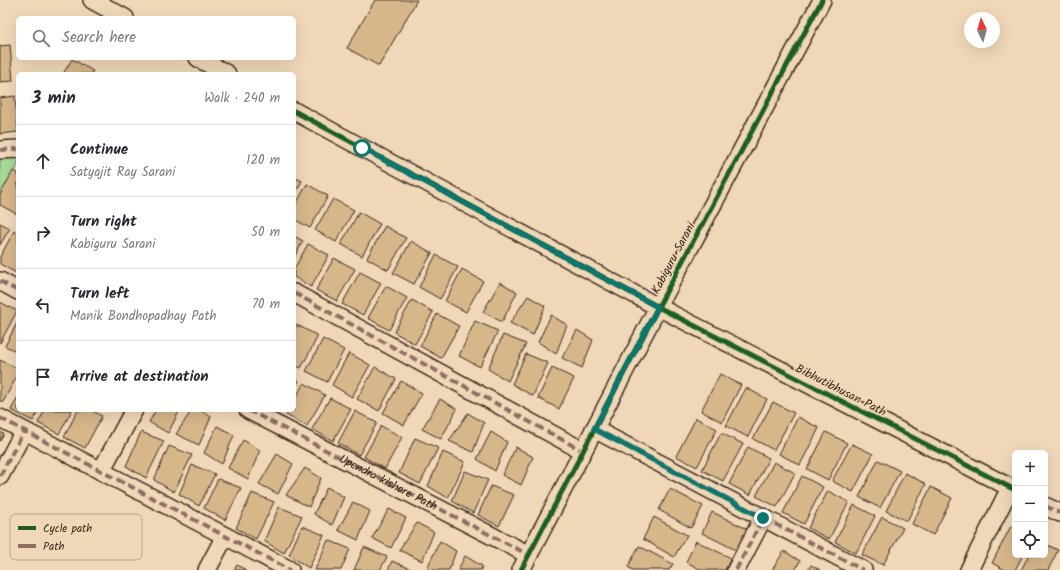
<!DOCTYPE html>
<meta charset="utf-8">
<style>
:root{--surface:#fff;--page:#f7f7f7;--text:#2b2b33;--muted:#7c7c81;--line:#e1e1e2}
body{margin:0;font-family:Kalam,sans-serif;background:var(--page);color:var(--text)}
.controls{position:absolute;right:12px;bottom:12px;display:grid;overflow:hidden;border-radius:6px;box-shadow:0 4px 16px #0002}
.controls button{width:36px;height:36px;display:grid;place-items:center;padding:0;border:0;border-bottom:1px solid var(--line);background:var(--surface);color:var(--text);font:20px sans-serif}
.compass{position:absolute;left:964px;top:12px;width:36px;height:36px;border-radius:50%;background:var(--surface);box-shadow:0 4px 16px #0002;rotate:355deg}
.stop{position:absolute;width:12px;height:12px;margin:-9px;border:3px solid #0f766e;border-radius:50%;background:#fff}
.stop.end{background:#0f766e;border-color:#fff;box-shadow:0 1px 4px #0008}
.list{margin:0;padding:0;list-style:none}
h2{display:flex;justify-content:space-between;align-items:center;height:52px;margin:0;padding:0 16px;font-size:17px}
h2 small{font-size:13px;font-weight:400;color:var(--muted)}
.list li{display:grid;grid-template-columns:26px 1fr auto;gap:12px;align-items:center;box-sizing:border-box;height:72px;padding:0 16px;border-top:1px solid var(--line)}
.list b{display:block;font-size:15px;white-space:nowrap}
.list p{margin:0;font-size:13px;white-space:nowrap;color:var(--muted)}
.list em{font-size:13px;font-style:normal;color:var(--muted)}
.icon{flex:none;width:22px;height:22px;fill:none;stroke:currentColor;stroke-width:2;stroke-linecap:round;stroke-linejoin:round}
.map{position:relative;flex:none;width:1060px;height:570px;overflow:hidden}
.search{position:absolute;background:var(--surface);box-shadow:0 4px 16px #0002;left:16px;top:16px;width:280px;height:44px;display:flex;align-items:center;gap:10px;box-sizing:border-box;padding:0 14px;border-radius:6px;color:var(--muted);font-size:15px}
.panel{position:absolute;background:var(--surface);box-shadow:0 4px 16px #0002;left:16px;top:72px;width:280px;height:340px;border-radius:6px}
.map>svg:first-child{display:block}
.green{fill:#a7d99a;stroke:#71825c}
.building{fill:#d6b78a;stroke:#3b2a1e}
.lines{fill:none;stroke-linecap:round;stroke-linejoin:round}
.street-casing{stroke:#3b2a1e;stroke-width:20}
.street{stroke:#f0d7b8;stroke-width:17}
.quiet{stroke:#8d6e63;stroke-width:4;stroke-dasharray:8 4;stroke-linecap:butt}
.cycleway-casing{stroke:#f0d7b8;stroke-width:8}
.cycleway{stroke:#1b5e20;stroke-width:5}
.route{stroke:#0f766e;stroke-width:5}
.labels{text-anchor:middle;stroke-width:3;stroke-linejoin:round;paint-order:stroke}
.street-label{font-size:12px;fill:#3b2a1e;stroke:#f0d7b8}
.key{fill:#f0d7b8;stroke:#baa38a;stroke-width:1}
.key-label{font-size:11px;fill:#3b2a1e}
</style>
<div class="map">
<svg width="1060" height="570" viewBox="0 0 1060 570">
<rect width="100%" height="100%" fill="#f0d7b8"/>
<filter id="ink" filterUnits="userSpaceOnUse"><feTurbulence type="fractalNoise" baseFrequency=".025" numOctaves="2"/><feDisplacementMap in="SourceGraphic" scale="8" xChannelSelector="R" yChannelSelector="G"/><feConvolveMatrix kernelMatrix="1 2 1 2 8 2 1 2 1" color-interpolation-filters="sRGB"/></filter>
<g filter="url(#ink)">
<!-- green -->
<path class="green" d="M18,149V165L0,196V150Z"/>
<!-- building -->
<path class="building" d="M375,0H417L379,66L347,48Z
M10,45L13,81L0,82V46Z
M72,59L93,71L91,74H63Z
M15,96L18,132L0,134V98Z
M13,171L18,173V212L17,214L0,205V195Z
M294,177L302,181L294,196Z
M307,184L328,196L310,228L294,219V208Z
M333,199L354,210L336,242L315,230Z
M359,212L380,224L362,256L341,244Z
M0,223L10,228L0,245Z
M385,226L406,238L388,270L367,258Z
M14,231L18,233V274L0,264V257Z
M294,236L303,241L294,258Z
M411,241L432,253L414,284L393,273Z
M308,244L329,255L311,287L294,277V269Z
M436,255L458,267L440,299L419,287Z
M334,258L355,269L337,301L316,290Z
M462,269L483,281L466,312L445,301Z
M360,272L381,283L363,315L342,304Z
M500,282L517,292L502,322L483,312Z
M386,286L407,298L389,330L368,318Z
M528,296L545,306L533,335L510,323Z
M412,300L433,312L415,344L394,332Z
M0,302L17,311L0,343Z
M437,314L459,326L441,358L420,346Z
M551,315L567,325L556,354L538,342Z
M18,321V352L5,346Z
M475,321L498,331L480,367L459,356Z
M297,325L318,336L301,368L294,365V330Z
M577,330L593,340L582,368L562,358Z
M503,335L526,344L508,381L488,369Z
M323,339L344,350L327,382L306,371Z
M349,353L370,365L352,397L332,385Z
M526,354L548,363L533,396L512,384Z
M0,360L18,369V374L3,402L0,401Z
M375,367L396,379L379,411L357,399Z
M552,368L574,378L559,409L538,398Z
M720,374L741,385L722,422L701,411Z
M294,378L299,381L294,389Z
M401,381L422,393L404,425L383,413Z
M304,383L325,395L307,426L286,415L289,410H294V401Z
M746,388L767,399L748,437L726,426Z
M18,397V410H39L33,421L11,410Z
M330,398L351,409L333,441L312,429Z
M440,399L457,409L441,439L422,429Z
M773,402L794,413L774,450L753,439Z
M45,410H72L59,434L38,423Z
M78,410H91L102,416L85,448L64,437Z
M156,410H180L168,433L149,422Z
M192,410H200L211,417L199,445L176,434Z
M355,411L377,423L359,455L338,443Z
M468,413L484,423L473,452L449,441Z
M798,417L819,428L800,465L779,454Z
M696,418L717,429L697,467L676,456Z
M217,426L234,435L222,464L204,453Z
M381,426L402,437L385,469L364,457Z
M0,432L4,434L0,441Z
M141,432L164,441L146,478L126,466Z
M491,432L507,442L495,471L477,459Z
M826,432L847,443L828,480L807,469Z
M721,433L743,444L723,481L702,470Z
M415,438L438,448L420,484L399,473Z
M243,440L260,450L248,479L228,468Z
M852,444L873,454L853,492L832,481Z
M169,446L192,455L174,492L154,480Z
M516,447L533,457L521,485L502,475Z
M748,447L769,458L750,495L729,484Z
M443,452L465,462L448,498L428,486Z
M277,454L293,464L278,494L259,484Z
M878,460L900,471L880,508L859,497Z
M774,462L795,473L777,507L756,496Z
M192,465L215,474L199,506L179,494Z
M305,468L321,478L309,507L286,495Z
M465,471L488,480L473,513L452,501Z
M905,473L926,484L907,521L886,511Z
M802,476L823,487L804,524L783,513Z
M218,479L241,488L225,520L204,508Z
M491,486L514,495L499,526L478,515Z
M327,487L344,497L332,525L314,514Z
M931,487L952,498L933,535L912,524Z
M670,489L703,506L691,528L659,510Z
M828,491L849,502L829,539L808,528Z
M252,493L274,502L256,539L236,528Z
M353,502L370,511L358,540L338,530Z
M854,505L875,516L856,553L835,542Z
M279,507L302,516L284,553L264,541Z
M389,509L406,518L391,548L372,538Z
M712,512L747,529L736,550L702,533Z
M654,517L687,535L674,557L643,539Z
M882,517L903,528L883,565L862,555Z
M417,523L434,532L422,561L399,550Z
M302,526L324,535L309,568L289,555Z
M1011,526L1015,528V555H1023L1015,570H1005L992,563Z
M328,540L350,549L341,570H315Z
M440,541L456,551L449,570H429L427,568Z
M696,541L731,558L725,570H702L686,562Z
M1045,544L1058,550L1048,570H1021L1029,555H1045Z
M639,546L673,564L669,570H633L628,567Z
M364,547L387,557L380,570H354Z
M784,551L800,561L795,570H772Z
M465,556L482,566L481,570H458Z
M392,561L413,570H388Z
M237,565L246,570H234Z
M811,565L820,570H808Z"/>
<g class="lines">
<defs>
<g id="street">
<path d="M92,0L125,18"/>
<path d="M198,58L227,74"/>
<path d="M294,111L658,307L1015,490"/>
<path d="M0,150L18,149"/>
<path d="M0,281L18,291"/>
<path d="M294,293L583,451"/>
<path id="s1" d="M248,410L529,555"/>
<path d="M0,418L290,570"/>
<path d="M594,429L863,570"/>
<path d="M101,471L134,410"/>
<path d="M0,476L24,431"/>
<path d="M1045,506L1060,513"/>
<path d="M207,570L225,536"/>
<path d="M521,570L658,307L822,0"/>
<path d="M736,570L763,518"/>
<path d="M969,570L1010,488"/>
</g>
</defs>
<!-- street casing -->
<use href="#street" class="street-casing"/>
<!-- street -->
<use href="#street" class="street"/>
<!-- quiet -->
<path class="quiet" d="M0,150L18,149
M0,281L18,291
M294,293L583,451
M248,410L529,555
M0,418L290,570
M594,429L863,570
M0,476L24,431
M1045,506L1060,513
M736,570L763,518"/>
<defs>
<path id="cycleway" d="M294,111L658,307L1015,490
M521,570L658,307L822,0"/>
</defs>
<!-- cycleway casing -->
<use href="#cycleway" class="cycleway-casing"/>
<!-- cycleway -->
<use href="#cycleway" class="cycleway"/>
</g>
</g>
<g class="lines" filter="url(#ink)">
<!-- route -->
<path class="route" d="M362,148L658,307L594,429L763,518"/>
</g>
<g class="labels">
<!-- street labels -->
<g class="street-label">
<text transform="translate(673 258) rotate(-62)" y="4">Kabiguru Sarani</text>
<text transform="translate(841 390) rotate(27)" y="4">Bibhutibhusan Path</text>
<text dy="4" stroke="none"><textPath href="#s1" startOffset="158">Upendra kishore Path</textPath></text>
</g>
</g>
<!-- legend -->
<rect x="10" y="514" width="132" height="46" rx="6" class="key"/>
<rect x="18" y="526" width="18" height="4" fill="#1b5e20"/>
<rect x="18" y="544" width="18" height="4" fill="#8d6e63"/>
<g class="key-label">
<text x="43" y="532">Cycle path</text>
<text x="43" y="550">Path</text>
</g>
</svg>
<div class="controls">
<button>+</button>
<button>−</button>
<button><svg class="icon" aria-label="locate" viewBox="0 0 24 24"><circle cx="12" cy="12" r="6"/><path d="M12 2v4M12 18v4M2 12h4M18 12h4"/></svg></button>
</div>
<svg class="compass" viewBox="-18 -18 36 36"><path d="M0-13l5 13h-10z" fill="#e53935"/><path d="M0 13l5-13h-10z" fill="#7c7c81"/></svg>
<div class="stop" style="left:362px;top:148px"></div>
<div class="stop end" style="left:763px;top:518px"></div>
<div class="search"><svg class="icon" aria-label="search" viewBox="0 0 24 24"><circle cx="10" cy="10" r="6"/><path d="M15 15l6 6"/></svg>Search here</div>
<section class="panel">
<h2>3 min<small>Walk · 240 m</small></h2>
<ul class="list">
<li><svg class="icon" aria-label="ahead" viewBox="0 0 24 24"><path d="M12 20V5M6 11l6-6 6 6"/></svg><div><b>Continue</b><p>Satyajit Ray Sarani</p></div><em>120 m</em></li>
<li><svg class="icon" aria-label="right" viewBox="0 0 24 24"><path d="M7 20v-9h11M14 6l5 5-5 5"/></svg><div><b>Turn right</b><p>Kabiguru Sarani</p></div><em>50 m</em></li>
<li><svg class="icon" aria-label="left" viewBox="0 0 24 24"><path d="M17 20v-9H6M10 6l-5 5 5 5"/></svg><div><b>Turn left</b><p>Manik Bondhopadhay Path</p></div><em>70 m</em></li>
<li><svg class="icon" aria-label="arrive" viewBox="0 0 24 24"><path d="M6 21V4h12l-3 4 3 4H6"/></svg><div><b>Arrive at destination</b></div></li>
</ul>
</section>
</div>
